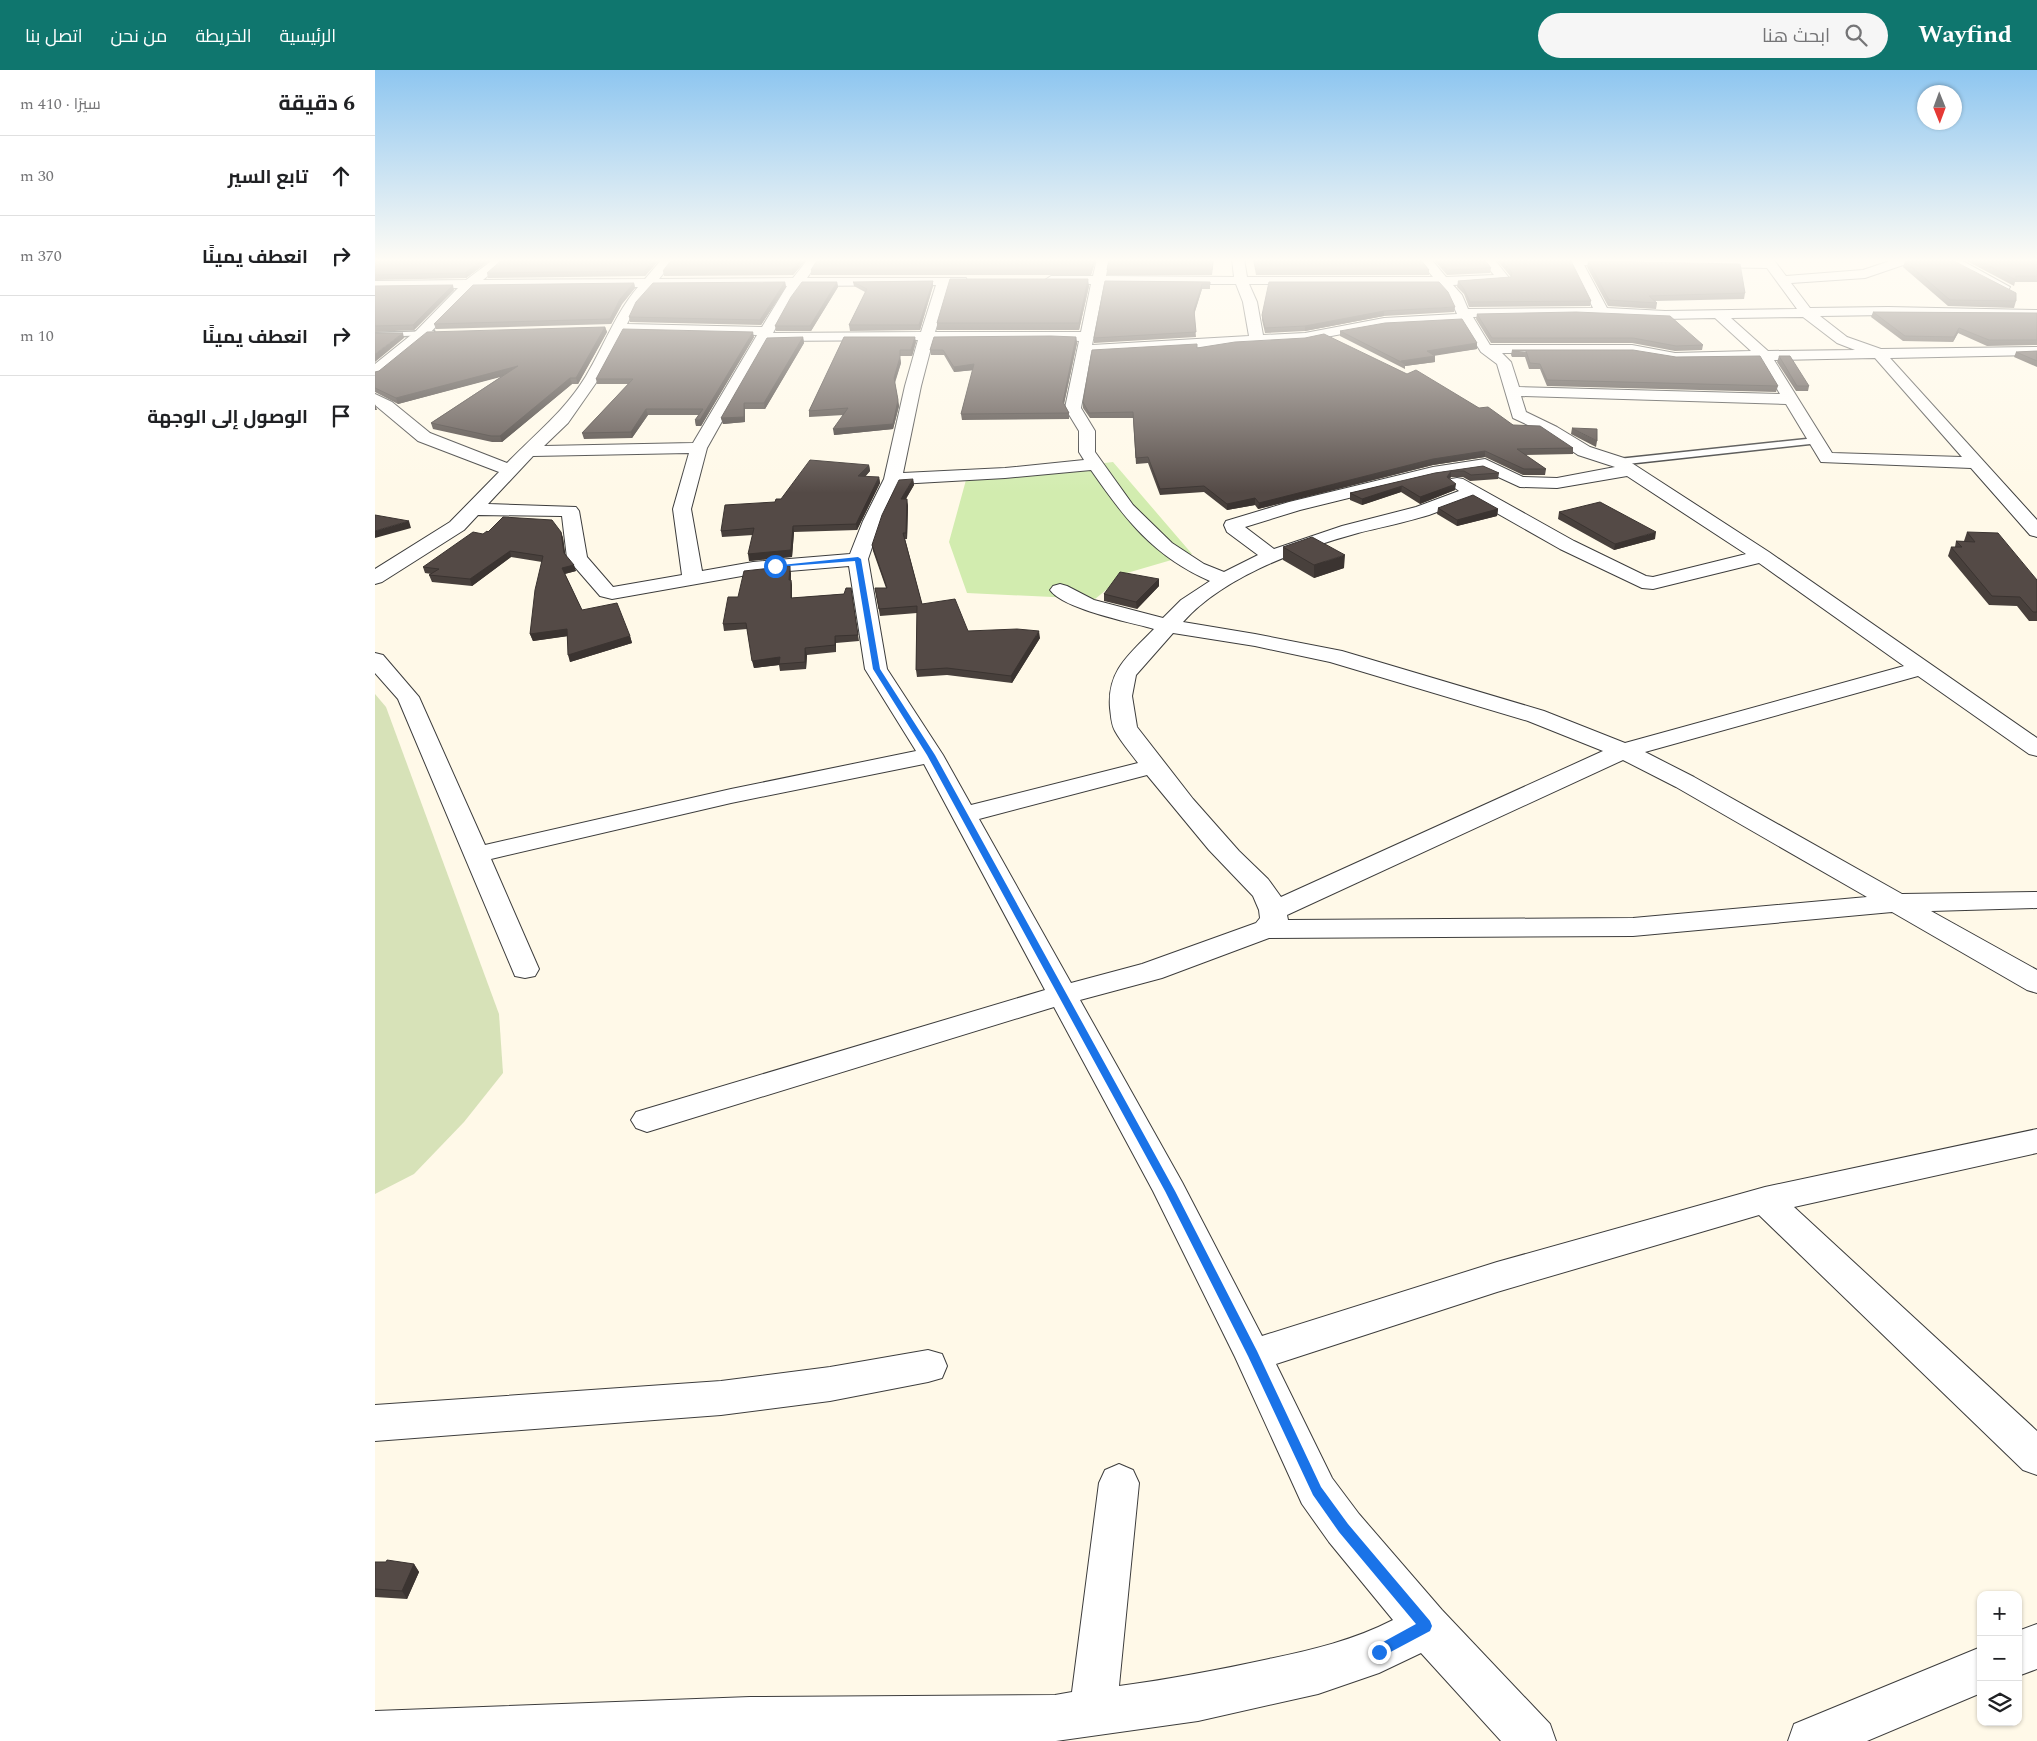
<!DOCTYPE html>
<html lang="ar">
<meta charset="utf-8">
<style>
:root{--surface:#fff;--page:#f6f6f6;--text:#202124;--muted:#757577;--line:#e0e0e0;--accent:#0f766e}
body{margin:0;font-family:Spectral,Cairo,serif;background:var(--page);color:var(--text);direction:rtl}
.controls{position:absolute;right:15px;bottom:15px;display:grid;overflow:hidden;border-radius:10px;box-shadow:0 1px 4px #0004}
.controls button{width:45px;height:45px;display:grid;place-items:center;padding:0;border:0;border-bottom:1px solid var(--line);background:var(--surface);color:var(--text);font:25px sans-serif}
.compass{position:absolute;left:1542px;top:15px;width:45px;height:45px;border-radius:50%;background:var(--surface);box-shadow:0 1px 4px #0004;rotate:179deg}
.stop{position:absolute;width:15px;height:15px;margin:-11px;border:4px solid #1a73e8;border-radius:50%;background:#fff}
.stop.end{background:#1a73e8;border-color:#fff;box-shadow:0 1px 5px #0008}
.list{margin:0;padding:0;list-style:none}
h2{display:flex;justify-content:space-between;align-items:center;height:65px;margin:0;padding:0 20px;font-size:21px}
h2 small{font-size:16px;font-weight:400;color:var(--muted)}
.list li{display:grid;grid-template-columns:32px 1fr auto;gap:15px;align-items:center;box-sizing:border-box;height:80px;padding:0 20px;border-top:1px solid var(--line)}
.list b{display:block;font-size:19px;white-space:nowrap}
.list em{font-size:16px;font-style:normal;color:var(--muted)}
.icon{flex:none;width:28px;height:28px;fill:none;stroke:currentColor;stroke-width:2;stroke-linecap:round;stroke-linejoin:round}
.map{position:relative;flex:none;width:1662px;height:1671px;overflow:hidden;direction:ltr}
header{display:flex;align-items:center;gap:30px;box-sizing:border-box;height:70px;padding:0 25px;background:var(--accent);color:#fff}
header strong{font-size:24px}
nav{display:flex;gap:28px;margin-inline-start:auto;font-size:18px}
.search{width:350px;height:45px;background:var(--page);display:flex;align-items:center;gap:12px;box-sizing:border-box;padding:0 18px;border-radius:28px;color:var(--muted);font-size:19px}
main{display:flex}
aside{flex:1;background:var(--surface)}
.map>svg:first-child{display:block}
.green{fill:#d2ecaf}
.cemetery{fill:#d7e2b8}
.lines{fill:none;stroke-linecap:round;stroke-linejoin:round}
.service-casing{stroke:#3d3d3d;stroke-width:3}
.minor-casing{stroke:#3d3d3d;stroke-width:2}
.service{fill:#fff;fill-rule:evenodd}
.minor{fill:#fff;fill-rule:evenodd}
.wall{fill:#48403c}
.shaded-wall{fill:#3b3431}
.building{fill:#544a46;stroke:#3b3431}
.route{fill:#1a73e8}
</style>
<header>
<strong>Wayfind</strong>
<div class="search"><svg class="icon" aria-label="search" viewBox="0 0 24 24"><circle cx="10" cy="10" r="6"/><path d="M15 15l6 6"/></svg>ابحث هنا</div>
<nav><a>الرئيسية</a><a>الخريطة</a><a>من نحن</a><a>اتصل بنا</a></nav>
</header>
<main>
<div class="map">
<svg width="1662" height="1671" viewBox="0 0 1662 1671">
<rect width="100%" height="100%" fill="#fff9e8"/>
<!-- green -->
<path class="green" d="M738,392L817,484L752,503L720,529L592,523L574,472L591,410Z"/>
<!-- cemetery -->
<path class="cemetery" d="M0,624L11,637L124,944L128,1003L89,1052L39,1104L0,1124Z"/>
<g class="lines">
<defs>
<path id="service" d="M59,261V265H56L0,267V263Z
M1441,368L1446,371L1444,373L1243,395L1238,392L1243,389Z"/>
<path id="minor" d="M119,189H133L108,210L270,209L287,189H300L284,209L418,208L433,189H445L432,208H591L592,211L591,214L574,215L560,262H706L716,214H676L670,210L676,206H718L722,189H734L731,206L859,207L857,189H869L872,207H1058L1043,189H1056L1071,207L1119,205L1106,189H1119L1135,209L1134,212L1078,215L1087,225L1093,239L1218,238L1194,189H1398L1411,206L1488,200L1521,189H1539L1537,192L1490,208L1416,213L1435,238L1513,237L1662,240V248L1513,245L1445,246L1472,267L1506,279L1662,277V285L1515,288L1662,450V467L1655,465L1596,398L1446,392L1411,334L1146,326L1151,342L1182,357L1215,377L1249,388L1394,482L1662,668V686L1654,684L1543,606L1270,682L1319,707L1527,824L1662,822V838L1556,841L1662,900V923L1652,920L1517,842L1258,866L894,868L787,908L705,930L807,1112L887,1266L1122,1192L1390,1117L1662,1059V1083L1419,1137L1662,1361V1405L1648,1400L1384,1145L1122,1222L901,1294L957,1408L984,1444L1067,1540L1175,1654L1181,1671H1126L1046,1583L1004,1603L943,1624L823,1651L681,1671H0V1641L375,1627L680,1625L697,1622L724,1413L730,1400L744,1394L758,1400L764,1413L744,1616C796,1609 843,1600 894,1589C937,1580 979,1570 1018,1550L954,1472L927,1434L860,1287L778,1121L679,937L272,1062L261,1058L256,1050L261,1042L670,920L549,694L356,733L116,789L164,899L160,906L150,908L140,906L23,629L0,603V583L8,585L44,627L110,775L356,719L541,681L490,599L474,496L378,504L237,529L225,526L192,488L187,446L103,445L89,460L7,512L0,514V499L75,452L124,402L43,371L0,335V324L17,332L55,363L132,393C160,364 190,341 211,306C229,276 240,244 263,217L98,218L51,267L5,305L0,307V294L41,261L83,218L0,219V211L91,210ZM1209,195L1392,198L1422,239L1290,241L1232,238ZM729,214H861L868,232L874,266L717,275ZM874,214L1064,215L1074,226L1082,244L1009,248L930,263L888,265L882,232ZM561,215L546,262L398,263L415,231L426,216ZM412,216L387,257L252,254L261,236L277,217ZM1200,245L1290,249L1340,248L1376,281L1300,283L1257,275H1115L1098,247ZM1428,247L1462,273L1480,280L1393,281L1356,248ZM1087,252L1106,282L1122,294L1138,348L1170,363L1203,385L1240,397L1182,408L1148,407L1110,389L1058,397L914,432L851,451L849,455L852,462L883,485L849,502L829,494L797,473L758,435L720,382V361L706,338L716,284L930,271L1009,256ZM248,262L382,265L318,373L169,376L193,353L223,310ZM676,269L704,271L690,338L704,361V382L709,390L630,398L528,403L546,316L558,270ZM543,270L530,316L509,409L488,451L475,484L378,492L327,501L316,439L332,378L392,271ZM1127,283H1257L1300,291L1385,290L1405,324L1144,317L1136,292ZM1500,288L1587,387L1457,383L1399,290ZM314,383L298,439L307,505L238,517L212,487L204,441L201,437L113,434L158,386ZM716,400C750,449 778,486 835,511L806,530L788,548L719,530L692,516L685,514L678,516L675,520C688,539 755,552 779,559C755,584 732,600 735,638C736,645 736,654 740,661C746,672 755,682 763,693L596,735L568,685L512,599L493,489L506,451L524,414L630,408ZM1108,400L1145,417L1182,418L1252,406L1371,484L1278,507L1271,506L1199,471L1088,409L1082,408L1076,409L1073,413L1084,421L1041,437L967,456L899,479L870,457L925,440L1059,407ZM1097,429L1185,479L1267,518L1278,519L1384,493L1529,596L1250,673L1169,641L967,581L880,564L808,552C849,506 925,479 983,463C1007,457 1031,452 1054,445C1068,440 1083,434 1097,429ZM798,563L880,576L955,592L1153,651L1228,681L906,827L893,809L864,781L818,729L762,657L757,626L761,605ZM1248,690L1301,717L1492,827L1258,848L913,850L912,845ZM772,705L834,780L878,826L884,840L885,848L881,853L767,894L696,913L604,749Z
M1569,189H1584L1635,217L1633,220H1623L1571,192Z
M553,1280L567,1284L572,1296L567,1308L553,1312L455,1331L346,1345L0,1371V1335L346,1311L455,1297Z
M1662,1554V1599L1643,1606V1561Z
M1606,1577V1623L1492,1671H1413L1419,1654Z"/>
</defs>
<!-- service casing -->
<use href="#service" class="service-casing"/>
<!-- minor casing -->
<use href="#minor" class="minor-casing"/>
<!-- service -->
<use href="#service" class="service"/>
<!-- minor -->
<use href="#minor" class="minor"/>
</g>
<!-- wall -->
<path class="wall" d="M0,189H117L91,208L0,210Z
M285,189L270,206L113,208L112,203Z
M432,189L418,205L289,206L288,201Z
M721,189L716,205H436V200Z
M734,189H839L837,205H732V200Z
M878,189H1045L1054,200V205H881Z
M1058,189H1109L1116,198L1115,203L1072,205Z
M1121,189H1195L1216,231L1215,236L1094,237L1089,224L1082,217L1083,211L1136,207Z
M1588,189H1662V212H1640L1639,216Z
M1213,191L1370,223L1369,229L1280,231L1282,233L1281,239L1233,236L1212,197Z
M1530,191L1641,231L1639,238L1573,236L1528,197Z
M558,211V216L545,260L475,261L474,255L490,222L479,216L478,212Z
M730,211L835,212V219H827L819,244L821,267L719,273V268Z
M410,212L411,217L386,255L255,252L254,247Z
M462,212L463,217L436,261H401L400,256Z
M259,213L260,218L247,234L236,254L61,259L59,254Z
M0,216L79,220L39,260L0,262Z
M714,216L704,260H562V253Z
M1080,237L1079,242L1009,246L930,261L890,263L887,250V245Z
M1498,242L1662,243V275L1612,276L1583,263L1578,272L1528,271L1496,247Z
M1102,244L1328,275L1327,280L1300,281L1257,273H1116L1101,249Z
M230,257L232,262L203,314H197L127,372H117L58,359L56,353L127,306L23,334L0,322V302Z
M965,261L1102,273V279L1059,285L1060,286V292L1030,296V299L965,266Z
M379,267L326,356H321L320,350L324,345H273L257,368L209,369L207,363L253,314H222L221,309Z
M428,267L429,273L390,339H370V352L348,354L346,348Z
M469,267L541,272L537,286H525L526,293L520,313L524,336L518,359L459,365L469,345L434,347V341Z
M701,267L702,273L689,334L694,343V349L587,350L586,344L598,300L579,302L569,285H556L555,280Z
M822,278L1032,304L1104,338L1138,355L1198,378V384L1150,385L1171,399L1170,405H1148L1110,387L1058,395L883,439L880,435L852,440L829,422L785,425L773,393L761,394L758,348H715L708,338V332Z
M1137,280L1403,316L1401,322L1172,316L1165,299H1154L1150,287H1137L1136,285Z
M1662,281V297L1639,287L1641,282Z
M1404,286L1434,316L1433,321H1421L1402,292Z
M1197,358L1222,371L1221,377L1196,364Z
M494,395L495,401L490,407H504L505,413L482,460L419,462L417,487L374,491L378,465L347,467L346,461L400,432Z
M1108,396L1124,403L1123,409L1095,411L1088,407H1076L1074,409L1080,420L1045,434L1026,422L987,435L975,430V423L1060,403Z
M538,409L539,415L531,429L533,436L532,469H530L547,534L593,561L665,568L637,613L572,605L542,607L541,600L542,543L505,546L500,518H511L498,481L497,475Z
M1063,438L1123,439L1122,446L1082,456L1062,444Z
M1184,442L1280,469L1239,480L1183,449Z
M113,462H186L188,468L190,484L201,501L190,504L207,540L255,566L257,573L195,592L192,566L158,571L155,564L167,492L136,487L97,516L57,512L54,505L56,504L50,503L48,497Z
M1592,462L1662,510V551H1654L1642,536L1614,535L1573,486L1576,477H1580L1581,471L1590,472L1589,471Z
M908,477L969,498L939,508L908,490Z
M416,503V510L417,516V528L469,524L476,518L484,571L461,573V582L432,585L431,599L405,601L404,595L379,598L372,559L349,561L348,554L363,527Z
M784,509V516L762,539L729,531V524Z
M0,1492L39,1494L44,1502L32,1529L0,1527Z"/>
<!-- shaded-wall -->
<path class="shaded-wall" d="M109,189H117L91,208L90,203Z
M280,189H285L270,206L269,201Z
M427,189H432L418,205L417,200Z
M720,189H721L716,205V200Z
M713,209L714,216L704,260V253Z
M558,211V216L545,260L544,255Z
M410,212L411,217L386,255L385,250Z
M462,212L463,217L436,261L435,256Z
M259,213L260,218L247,234L236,254L235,249L245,229Z
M827,214V219L819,245V240Z
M78,215L79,220L39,260L38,255Z
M1009,241V246L930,261V256Z
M230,257L232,262L203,314L201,308Z
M1584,258L1583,263L1578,272L1579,267Z
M378,262L379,267L326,356H321L320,350H325Z
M28,263L29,268L0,292V284Z
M428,267L429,273L390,339L389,333Z
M540,267L541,272L537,286L536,280Z
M701,267L702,273L688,338V332Z
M1102,273V279L1052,287V281Z
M1060,286V292L1030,296V294L1026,291Z
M525,287L526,293L519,314V308Z
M599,294L600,300L579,302V297Z
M143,296L144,302L23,334L21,328Z
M195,308L197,314L127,372L125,366Z
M523,330L524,336L518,359L459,365L458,359Z
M369,333L370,339V352L348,354L346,348Z
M0,334L2,340H0Z
M271,339L273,345L257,368L256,362Z
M1110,381V387L1058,395L883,439L884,433L1058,389Z
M494,395L495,401L484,413L483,406Z
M1076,401V407L1071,413L1072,407Z
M504,407L505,413L482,460L481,454Z
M538,409L539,415L527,435L526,429Z
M1081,414L1080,420L1045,434V427Z
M1027,416L1026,422L987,435V429Z
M880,428V435L852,440V434Z
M532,429L533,436L532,469L531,463Z
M1123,439L1122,446L1082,456V450Z
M34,451L36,458L0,468V461Z
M418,456L419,462L417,487L374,491L373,484Z
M186,462L188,468L191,489L189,483Z
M1281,462L1280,469L1239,480L1240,474Z
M135,481L136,487L97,516L95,509Z
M970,485L969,498L939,508V495Z
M199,495L201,501L189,504L187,498Z
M415,496L416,503L415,516L414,510Z
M784,509V516L762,539L761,532Z
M416,510L417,516V535L416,528Z
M192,559L194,566L158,571L155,564Z
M664,561L665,568L637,613L636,606Z
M255,566L257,573L195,592L193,585Z
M460,566L461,573V582L460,575Z
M430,578L432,585L431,599L430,592Z
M405,587L404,595L379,598L377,591Z
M39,1494L44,1502L32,1529L27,1521Z"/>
<!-- building -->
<path class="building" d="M0,189H109L90,203L0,205Z
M128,189H280L269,201L112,203Z
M297,189H427L417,200L288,201Z
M443,189H720L716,200H436Z
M734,189H838L837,200H732Z
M879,189H1045L1054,200H881Z
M1063,189H1109L1116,198L1072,200Z
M1126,189H1195L1216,231L1095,232L1089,219L1083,211L1136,207L1137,203Z
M1535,189H1575L1641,223V231L1575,230L1530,191Z
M1601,189H1662V206H1641V210Z
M1213,191L1365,194L1370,223L1274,226L1282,233L1234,230Z
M575,209H713L704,253H562Z
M558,211L544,255H474L492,219L478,212Z
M730,211L835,212V214H827L819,240L821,262L719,268Z
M410,212L385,250L254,247L261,232L278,213Z
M427,212H462L435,256H400L416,227Z
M894,212H1064L1073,222L1080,237L1009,241L930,256L890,258L887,245Z
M259,213L245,229L235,249L59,254L98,215Z
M78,215L38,255L0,256V216Z
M1201,242L1295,246L1328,275L1301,276L1258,268H1117L1102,244Z
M1498,242L1662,243V270H1614L1584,258L1579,267L1530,266Z
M1087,249L1102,273L1052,281L1060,286L1026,291L1030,294L965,261L1010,253Z
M230,257L201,308H195L125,366H116L56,353L143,296L21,328L0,318V302L4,301L52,262Z
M248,259L378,262L325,350H320L328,339H271L256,362L207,363L258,309H221Z
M0,263H28L0,284Z
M949,264L1032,304L1041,300L1104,338L1113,337L1138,355L1165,356L1198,378L1142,379L1171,399H1149L1110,381L1058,389L884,433L880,428L852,434L829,416L785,419L773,387L761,388L758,342L714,343L708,332L717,280L822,274V278L860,272L930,268Z
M676,266L701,267L688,332L694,343L586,344L599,294L579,297L568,280H555L559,267Z
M428,267L389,333H369V347L346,348L392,268Z
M469,267H540L536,280H525V287L519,308L523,330L518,354L458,359L473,338L434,341Z
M1137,280H1258L1301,287L1385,286L1403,316L1172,310L1165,294L1155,293L1151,281H1138Z
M1662,281V291L1641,282Z
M1404,286H1415L1434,316H1422Z
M1197,358L1222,359V371Z
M435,390L494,395L483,406L504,407L481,454L418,456L416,480L373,484L379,458L346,461L350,435L400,432L401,429H406Z
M1108,396L1124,403L1096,405L1089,401H1076L1072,407L1081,414L1045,427L1027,416L987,429L975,423L1060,403Z
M538,409L526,429H532L531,463H528L547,534L580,529L593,561L642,559L664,561L636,606L572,598L541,600L542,536L504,539L500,518H512L497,475L507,445L524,410Z
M1098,425L1123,439L1082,450L1063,438Z
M1225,432L1281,462L1240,474L1184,442Z
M0,445L34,451L0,461Z
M128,447L177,450L186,462L189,483L199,495L187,498L207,540L242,533L255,566L193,585L192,559L155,564L160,520L168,486L135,481L95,509L54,505L64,499L48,497L98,462L108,464L112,461L113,462Z
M1592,462L1623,463L1662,510V542H1658L1645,527L1617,526L1576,477H1587L1581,471L1600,472Z
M937,467L970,485L939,495L908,477Z
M415,496L414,510H416V528L469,524L471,518H476L483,565L460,566V575L430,578V592L404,594L405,587L377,591L371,553L348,554L353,527H363L369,501Z
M745,502L784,509L761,532L729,524Z
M12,1490L39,1494L27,1521L0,1519V1492H11Z"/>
<!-- sky -->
<linearGradient id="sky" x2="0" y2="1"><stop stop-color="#8ec6f0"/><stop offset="0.45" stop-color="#fffcf5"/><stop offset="1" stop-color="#fffcf5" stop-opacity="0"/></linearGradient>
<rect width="1662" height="423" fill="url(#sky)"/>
<!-- route -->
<path class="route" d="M483,487L486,489L505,599L560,685L800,1121L882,1281L946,1417L973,1454L1055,1551L1057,1556L1055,1561L1008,1586L1004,1588L999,1586L997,1582L999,1577L1041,1554L964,1462L938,1425L873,1286L790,1121L552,685L498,599L480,491L400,497L397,496Z"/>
</svg>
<div class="controls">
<button>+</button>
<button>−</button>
<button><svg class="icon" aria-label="layers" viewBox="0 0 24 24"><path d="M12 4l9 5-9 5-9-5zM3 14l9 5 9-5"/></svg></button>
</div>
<svg class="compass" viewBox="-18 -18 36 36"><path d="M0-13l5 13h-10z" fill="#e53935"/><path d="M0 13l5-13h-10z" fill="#757577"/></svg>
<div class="stop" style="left:400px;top:496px"></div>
<div class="stop end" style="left:1004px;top:1582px"></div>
</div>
<aside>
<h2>6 دقيقة<small>سيرًا · 410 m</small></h2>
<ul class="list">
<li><svg class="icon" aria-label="ahead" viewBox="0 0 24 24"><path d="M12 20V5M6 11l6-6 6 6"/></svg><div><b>تابع السير</b></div><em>30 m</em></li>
<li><svg class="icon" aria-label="right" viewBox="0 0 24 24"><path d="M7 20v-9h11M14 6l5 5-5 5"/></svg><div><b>انعطف يمينًا</b></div><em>370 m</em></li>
<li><svg class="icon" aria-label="right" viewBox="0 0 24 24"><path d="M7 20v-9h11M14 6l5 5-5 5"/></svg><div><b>انعطف يمينًا</b></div><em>10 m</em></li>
<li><svg class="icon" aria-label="arrive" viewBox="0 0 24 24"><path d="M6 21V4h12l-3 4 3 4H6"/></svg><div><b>الوصول إلى الوجهة</b></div></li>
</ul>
</aside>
</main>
